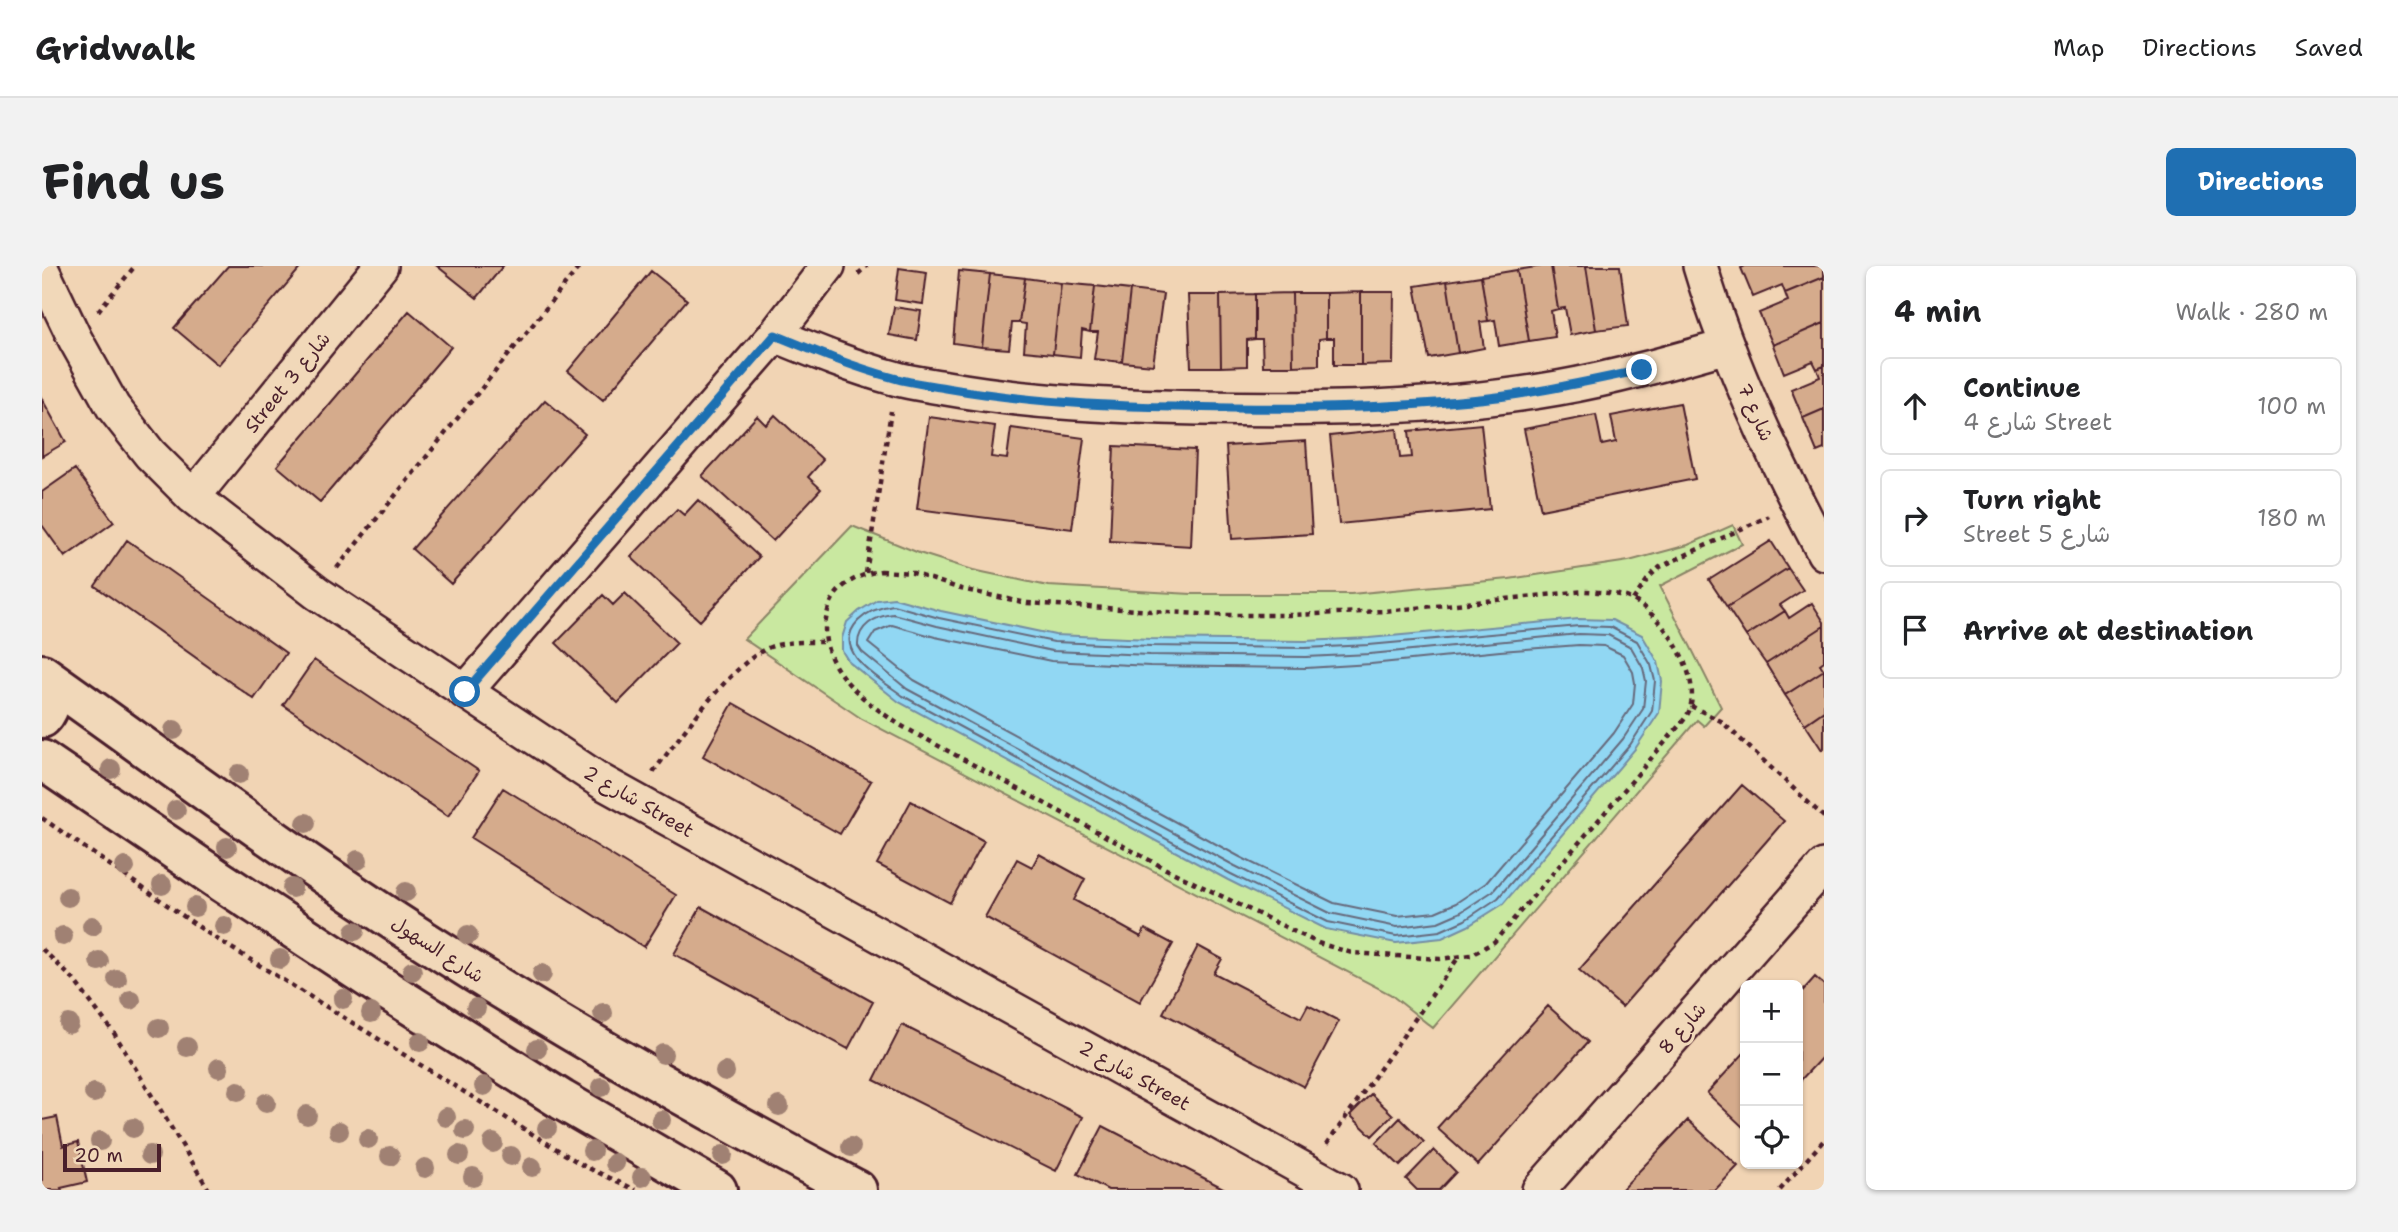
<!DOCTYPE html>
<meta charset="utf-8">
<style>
:root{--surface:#fff;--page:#f2f2f2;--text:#202124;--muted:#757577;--line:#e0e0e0;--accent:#1f6fb2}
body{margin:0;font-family:"Shantell Sans","Playpen Sans Arabic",sans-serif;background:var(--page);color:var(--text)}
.controls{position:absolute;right:21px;bottom:21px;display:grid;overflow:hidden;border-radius:10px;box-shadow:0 2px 5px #0004}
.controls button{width:63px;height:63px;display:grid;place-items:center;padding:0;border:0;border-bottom:2px solid var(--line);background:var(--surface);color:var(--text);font:35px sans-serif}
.scale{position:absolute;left:21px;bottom:18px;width:98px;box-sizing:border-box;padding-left:7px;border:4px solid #4a1f2b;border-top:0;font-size:19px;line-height:24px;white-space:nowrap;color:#4a1f2b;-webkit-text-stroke:5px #f1d8b9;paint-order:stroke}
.stop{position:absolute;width:21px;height:21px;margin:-16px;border:5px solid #1f6fb2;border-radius:50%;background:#fff}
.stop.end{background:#1f6fb2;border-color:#fff;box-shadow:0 2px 7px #0008}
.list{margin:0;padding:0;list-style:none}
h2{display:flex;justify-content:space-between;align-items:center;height:91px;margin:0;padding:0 28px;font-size:30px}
h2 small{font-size:23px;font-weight:400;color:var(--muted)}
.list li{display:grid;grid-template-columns:46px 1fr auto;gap:21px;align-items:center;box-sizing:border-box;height:98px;margin:0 14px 14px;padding:0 14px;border:2px solid var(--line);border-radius:10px}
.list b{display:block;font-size:26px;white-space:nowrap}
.list p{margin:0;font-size:23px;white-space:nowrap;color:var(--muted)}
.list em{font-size:23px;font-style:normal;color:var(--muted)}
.icon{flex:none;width:38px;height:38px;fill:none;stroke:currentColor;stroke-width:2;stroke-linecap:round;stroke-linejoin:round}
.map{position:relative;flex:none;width:1782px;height:924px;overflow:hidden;border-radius:10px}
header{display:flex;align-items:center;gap:42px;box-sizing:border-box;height:98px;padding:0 35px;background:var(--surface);border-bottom:2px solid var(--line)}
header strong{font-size:33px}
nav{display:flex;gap:38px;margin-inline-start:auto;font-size:24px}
.intro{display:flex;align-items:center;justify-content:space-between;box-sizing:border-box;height:168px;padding:0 42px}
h1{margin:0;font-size:49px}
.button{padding:18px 32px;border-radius:10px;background:var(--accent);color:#fff;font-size:24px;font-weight:700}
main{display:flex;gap:42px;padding:0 42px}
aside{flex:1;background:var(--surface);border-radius:10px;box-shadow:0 2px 5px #0004}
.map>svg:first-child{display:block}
.green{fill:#c9e8a0;stroke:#8a8466;stroke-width:2}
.water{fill:#91d7f3;stroke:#758da3;stroke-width:2}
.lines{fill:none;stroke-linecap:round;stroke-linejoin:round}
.shore{stroke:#66697b;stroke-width:2}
.building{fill:#d5ab8c;stroke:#4a1f2b;stroke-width:2}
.minor-casing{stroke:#4a1f2b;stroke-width:38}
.major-casing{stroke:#4a1f2b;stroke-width:44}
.path{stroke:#4a1f2b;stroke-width:4.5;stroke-dasharray:5 5;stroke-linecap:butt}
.minor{stroke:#f1d8b9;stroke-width:33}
.major{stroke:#f1d8b9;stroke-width:38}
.tree{fill:#a08173}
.route{stroke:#1f6fb2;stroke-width:9}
.labels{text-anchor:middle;stroke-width:6;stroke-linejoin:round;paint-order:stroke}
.street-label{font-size:19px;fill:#4a1f2b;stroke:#f1d8b9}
</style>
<header>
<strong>Gridwalk</strong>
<nav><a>Map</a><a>Directions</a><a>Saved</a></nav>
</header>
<div class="intro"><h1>Find us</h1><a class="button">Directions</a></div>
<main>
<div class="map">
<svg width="1782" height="924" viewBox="0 0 1782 924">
<rect width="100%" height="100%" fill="#f1d4b4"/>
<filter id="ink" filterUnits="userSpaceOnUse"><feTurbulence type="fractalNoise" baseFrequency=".0143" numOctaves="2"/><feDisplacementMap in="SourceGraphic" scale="14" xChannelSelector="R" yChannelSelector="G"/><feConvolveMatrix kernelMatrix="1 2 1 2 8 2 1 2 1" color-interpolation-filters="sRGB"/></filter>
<g filter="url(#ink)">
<!-- green -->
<path class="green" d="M1691,259L1700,278L1618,320L1679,441L1662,460L1655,454L1391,762L1348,728L820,453L702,373L810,260L877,287L931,304L1006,320L1150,328H1309L1467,313L1587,295L1646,279Z"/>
<!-- water -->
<path class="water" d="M852,332L899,345L1013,369L1109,373L1263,375L1327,372L1537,353L1570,354L1600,369L1616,396L1620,415L1617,447L1593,483L1461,638L1426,660L1400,672L1354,677L1284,663L1186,614L857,436L807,396L800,385V372L805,356L817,345L835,334Z"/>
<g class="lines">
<!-- shore -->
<path class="shore" d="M851,339L897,352L1012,376L1109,380L1263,382L1327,379L1537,360L1568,361L1595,375L1609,399L1613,415L1610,445L1588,479L1456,632L1423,654L1398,665L1354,670L1286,656L1189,608L861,430C839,413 787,386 816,355C826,345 838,341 851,339Z
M851,348L895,360L1010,385L1108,389L1264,391L1328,388L1537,368L1566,369L1589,381L1601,402L1604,415L1601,443L1581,473L1451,625L1419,646L1396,656L1355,661L1288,647L1193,600L865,423L820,386L816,380C815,360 834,350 851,348Z
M850,359L893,371L1009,395L1108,400L1264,402L1329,398L1458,385L1537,379L1562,380L1581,389L1591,406L1593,417L1591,438L1572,467L1444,617L1414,637L1393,646L1355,650L1292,637L1198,591L872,414L826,377L833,366Z"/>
</g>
<!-- building -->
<path class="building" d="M186,0H260L176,99L132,62Z
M395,0H461L435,32Z
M1500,0H1509L1516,43L1509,45L1513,71L1487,75L1475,4Z
M1509,0H1544L1554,64L1528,69L1523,42L1516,43Z
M1544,0H1578L1586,60L1554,64Z
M1703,0H1782V11L1743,27L1740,19L1711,31L1699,2Z
M857,2L885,6L881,38L853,34Z
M1475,4L1487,75L1457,80L1453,54L1446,55L1439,10Z
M609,5L645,34L561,134L526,105Z
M917,5L948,8L940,81L911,77Z
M948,8L983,12L977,57H970L967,83L940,81Z
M1439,10L1446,55L1438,56L1442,82L1416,87L1405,15Z
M1782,11V57L1731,79L1717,47L1746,35L1743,27Z
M983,12L1019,17L1011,88L982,85L984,58L977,57Z
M1405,15L1416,87L1387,92L1373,20Z
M1019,17L1053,20L1048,66L1040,64L1038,91L1011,88Z
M1053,20L1088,24L1080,96L1052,93L1056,66H1048Z
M1088,24L1121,28L1111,99L1080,96Z
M1319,26V99H1292V72H1284V27Z
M1319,26H1352L1351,98L1319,99Z
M1250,27H1284V72L1277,73V99L1251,100Z
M1250,27L1251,100H1221L1220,73H1213V28Z
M1213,28V73L1205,74V100L1179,101L1178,29Z
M1146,29H1178L1179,101H1149Z
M852,41L879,45L875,74L847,69Z
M367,45L409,81L278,236L235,200Z
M1782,57V100L1775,103L1771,95L1742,107L1731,79Z
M1782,100V143L1761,152L1749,123L1778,111L1775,103Z
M0,133L24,176L0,190Z
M503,134L543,168L409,318L370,283Z
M1638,137L1653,213L1499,244L1482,163L1554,149L1560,179L1574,176L1569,150Z
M1782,143V183L1775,186L1761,152Z
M733,149L781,194L766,211L779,223L731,275L660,210L715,150L724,159Z
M887,151L953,160L949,191L965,193L969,162L1042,172L1030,263L875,243Z
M1439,158L1448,243L1297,258L1288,170L1355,163L1358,192L1370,191L1367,165Z
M1264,175L1270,268L1190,273L1184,180Z
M1072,180L1153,184L1149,280L1068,275Z
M33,203L72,256L23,291L0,259V226Z
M656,234L717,291L658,355L589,291L635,243L642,249Z
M85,274L244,387L212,433L53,320Z
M1729,275L1746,302L1685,341L1667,314Z
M1746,302L1761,324L1738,339L1743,345L1704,370L1685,341Z
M583,327L635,377L576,437L514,377L561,329L571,339Z
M1770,337L1782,356V360L1724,398L1704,370L1743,345L1747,352Z
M1782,360V395L1778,398L1782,404L1743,429L1724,398Z
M272,394L437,505L406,550L241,439Z
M1782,404V445L1763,458L1743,429Z
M691,437L829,515L798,568L661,490Z
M1782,445V482L1780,484L1763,458Z
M1700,519L1742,555L1580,741L1537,704Z
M461,522L634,629L602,681L429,572Z
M869,535L942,575L908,637L835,598Z
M997,588L1043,613L1032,634L1099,671L1103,663L1131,678L1098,736L943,651L975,593L990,601Z
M659,641L831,736L806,783L632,688Z
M1156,680L1180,693L1172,707L1259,752L1266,739L1297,755L1262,821L1121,747Z
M1773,711L1782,719V789L1756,817V730Z
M1506,740L1546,776L1436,899L1395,862Z
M860,759L1041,851L1014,905L832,814Z
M1703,786V863L1665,827Z
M1329,828L1351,849L1330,870L1308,849Z
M15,851L21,880L36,876L45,916L19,922L20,924H0V854Z
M1358,852L1382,876L1358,900L1334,877Z
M1646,854L1696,900L1673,924H1579Z
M1061,860L1185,924H1066L1036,908Z
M1392,884L1414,906L1397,924H1375L1364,913Z"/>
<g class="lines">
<defs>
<path id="minor" d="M1658,0C1688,100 1733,195 1782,287
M0,4L33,73L71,141L108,188L151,231L275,327L560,516L1299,924
M733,69C772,85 811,101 852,112C869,117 887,119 904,122C988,137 1072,140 1157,142C1277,144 1397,143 1516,122C1573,112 1629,96 1685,80
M151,231L339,0
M423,426L733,69L786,0
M1497,924L1782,600"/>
<path id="major" d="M0,408C127,498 251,591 383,675C523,765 667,846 815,924
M0,417C9,429 11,441 0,452
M0,494L177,614L348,726L520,834L675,924"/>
</defs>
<!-- minor casing -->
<use href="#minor" class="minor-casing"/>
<!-- major casing -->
<use href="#major" class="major-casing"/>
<!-- path -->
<path class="path" d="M816,8L825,0
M56,45L93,0
M295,302L538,0
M839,305L871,307L919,323L985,337L1173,349H1250L1343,345L1543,325C1559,326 1577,327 1591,334C1621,351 1656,403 1649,438C1648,447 1642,454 1636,461L1452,676L1429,689L1398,693L1310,687L1276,677L1124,603L858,459C817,432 767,394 788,339C796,318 818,308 839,305Z
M824,307L849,145
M1591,334L1608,310L1618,301L1727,250
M1649,440L1679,455L1782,551
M611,506C638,472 689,397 728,381C745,375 765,376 782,376
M0,552L170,670L542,900L594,924
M0,683L31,713L72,767L167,924
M1285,878L1416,692
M1738,924L1782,874"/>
<!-- minor -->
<use href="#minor" class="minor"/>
<!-- major -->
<use href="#major" class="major"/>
</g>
<!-- trees -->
<g class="tree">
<circle cx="132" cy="464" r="10"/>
<circle cx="69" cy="503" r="10"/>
<circle cx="197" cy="508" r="10"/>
<circle cx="134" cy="544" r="10"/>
<circle cx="264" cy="557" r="10"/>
<circle cx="185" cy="581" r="10"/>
<circle cx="316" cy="594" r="10"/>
<circle cx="83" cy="601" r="10"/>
<circle cx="120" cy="619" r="10"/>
<circle cx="250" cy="622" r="10"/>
<circle cx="364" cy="626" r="10"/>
<circle cx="26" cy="631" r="10"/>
<circle cx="153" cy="641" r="10"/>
<circle cx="50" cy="660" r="10"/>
<circle cx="182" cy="660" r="10"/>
<circle cx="313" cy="665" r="10"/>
<circle cx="426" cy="669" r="10"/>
<circle cx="21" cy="670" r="10"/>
<circle cx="238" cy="693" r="10"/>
<circle cx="57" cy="695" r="10"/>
<circle cx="370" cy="705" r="10"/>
<circle cx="500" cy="708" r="10"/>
<circle cx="75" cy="713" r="10"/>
<circle cx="301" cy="733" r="10"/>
<circle cx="89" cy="734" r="10"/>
<circle cx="434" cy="742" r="10"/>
<circle cx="329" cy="747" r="10"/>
<circle cx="561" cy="747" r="10"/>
<circle cx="27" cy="758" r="10"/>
<circle cx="117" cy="762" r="10"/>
<circle cx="378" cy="776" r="10"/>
<circle cx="145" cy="781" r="10"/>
<circle cx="495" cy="783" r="10"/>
<circle cx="621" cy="788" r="10"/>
<circle cx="177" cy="802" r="10"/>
<circle cx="683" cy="806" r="10"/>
<circle cx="442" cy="820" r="10"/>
<circle cx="559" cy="821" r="10"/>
<circle cx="196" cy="825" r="10"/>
<circle cx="52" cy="827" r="10"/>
<circle cx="224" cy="837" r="10"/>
<circle cx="737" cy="840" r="10"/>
<circle cx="265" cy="849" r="10"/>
<circle cx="404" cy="851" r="10"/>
<circle cx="619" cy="854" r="10"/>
<circle cx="91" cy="862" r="10"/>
<circle cx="505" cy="862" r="10"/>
<circle cx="423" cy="864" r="10"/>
<circle cx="297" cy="865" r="10"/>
<circle cx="326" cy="873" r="10"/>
<circle cx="58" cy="875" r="10"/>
<circle cx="451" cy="877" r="10"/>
<circle cx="809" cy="881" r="10"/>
<circle cx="550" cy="885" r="10"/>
<circle cx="108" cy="889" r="10"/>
<circle cx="417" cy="889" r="10"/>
<circle cx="681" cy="889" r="10"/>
<circle cx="348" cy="890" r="10"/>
<circle cx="469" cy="890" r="10"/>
<circle cx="573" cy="897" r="10"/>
<circle cx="490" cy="901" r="10"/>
<circle cx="383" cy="902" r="10"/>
<circle cx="431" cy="911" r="10"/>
<circle cx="600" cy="911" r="10"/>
</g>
</g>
<g class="lines" filter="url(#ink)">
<!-- route -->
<path class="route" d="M423,426L733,69C772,85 811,101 852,112C869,117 887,119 904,122C979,135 1055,140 1131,141C1230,143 1329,144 1428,134C1486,129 1543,116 1600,104"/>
</g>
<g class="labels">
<!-- street labels -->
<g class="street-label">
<text transform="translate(245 116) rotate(-51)" y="7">Street شارع 3</text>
<text transform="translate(1714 146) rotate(66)" y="7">شارع 7</text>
<text transform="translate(597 535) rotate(30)" y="7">شارع 2 Street</text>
<text transform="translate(396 683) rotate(33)" y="7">شارع السهول</text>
<text transform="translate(1640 762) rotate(-49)" y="7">شارع 8</text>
<text transform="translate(1093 809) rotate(29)" y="7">شارع 2 Street</text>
</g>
</g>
</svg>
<div class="controls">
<button>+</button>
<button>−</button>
<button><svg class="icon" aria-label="locate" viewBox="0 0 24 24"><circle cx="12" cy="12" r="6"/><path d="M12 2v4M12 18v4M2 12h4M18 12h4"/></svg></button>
</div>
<div class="scale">20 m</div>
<div class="stop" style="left:423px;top:426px"></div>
<div class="stop end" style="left:1600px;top:104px"></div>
</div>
<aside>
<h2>4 min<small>Walk · 280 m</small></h2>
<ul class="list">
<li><svg class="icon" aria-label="ahead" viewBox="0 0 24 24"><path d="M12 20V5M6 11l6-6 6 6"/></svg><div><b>Continue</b><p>شارع 4 Street</p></div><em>100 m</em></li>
<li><svg class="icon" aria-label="right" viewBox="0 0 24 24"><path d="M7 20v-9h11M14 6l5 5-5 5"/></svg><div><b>Turn right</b><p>Street شارع 5</p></div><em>180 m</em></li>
<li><svg class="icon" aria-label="arrive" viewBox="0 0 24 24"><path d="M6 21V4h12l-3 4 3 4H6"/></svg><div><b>Arrive at destination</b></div></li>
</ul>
</aside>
</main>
